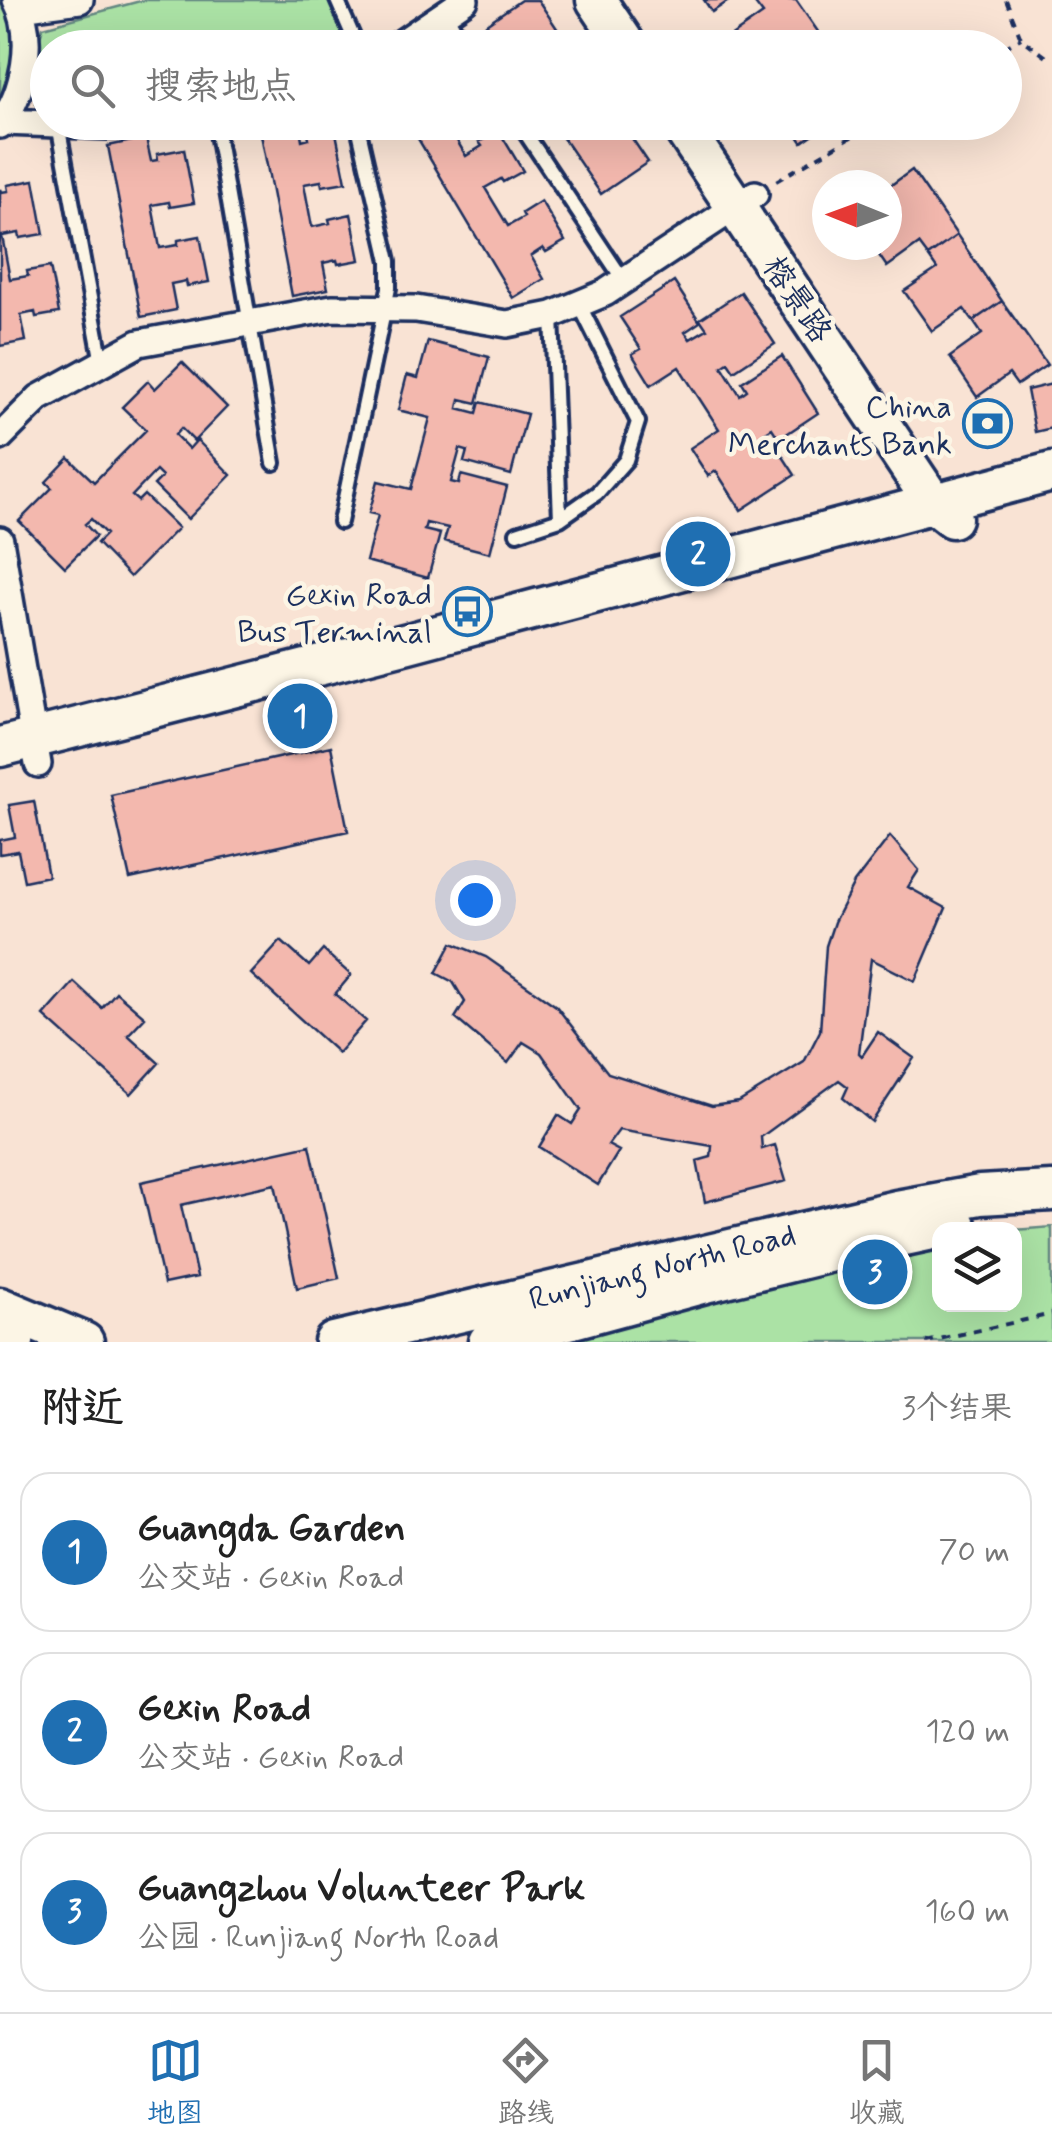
<!DOCTYPE html>
<html lang="zh">
<meta charset="utf-8">
<style>
:root{--surface:#fff;--page:#f2f2f2;--text:#222;--muted:#767676;--line:#e0e0e0;--accent:#1f6fb2}
body{margin:0;font-family:Mynerve,"LXGW WenKai TC",sans-serif;background:var(--page);color:var(--text)}
.controls{position:absolute;right:30px;bottom:30px;display:grid;overflow:hidden;border-radius:20px;box-shadow:0 10px 40px #0002}
.controls button{width:90px;height:90px;display:grid;place-items:center;padding:0;border:0;border-bottom:2px solid var(--line);background:var(--surface);color:var(--text);font:50px sans-serif}
.compass{position:absolute;left:812px;top:170px;width:90px;height:90px;border-radius:50%;background:var(--surface);box-shadow:0 10px 40px #0002;rotate:271deg}
.you{position:absolute;left:475px;top:900px;width:35px;height:35px;margin:-25px;border:8px solid #fff;border-radius:50%;background:#1a73e8;box-shadow:0 0 0 15px #1a73e833}
.badge{display:grid;place-items:center;width:65px;height:65px;border-radius:50%;background:var(--accent);color:#fff;font-size:32px;font-weight:700}
.pin{position:absolute;translate:-50% -50%;border:5px solid #fff;box-shadow:0 2px 10px #0006}
.list{margin:0;padding:0;list-style:none}
h2{display:flex;justify-content:space-between;align-items:center;height:130px;margin:0;padding:0 40px;font-size:42px}
h2 small{font-size:32px;font-weight:400;color:var(--muted)}
.list li{display:grid;grid-template-columns:65px 1fr auto;gap:30px;align-items:center;box-sizing:border-box;height:160px;margin:0 20px 20px;padding:0 20px;border:2px solid var(--line);border-radius:30px}
.list b{display:block;font-size:38px;white-space:nowrap}
.list p{margin:0;font-size:32px;white-space:nowrap;color:var(--muted)}
.list em{font-size:32px;font-style:normal;color:var(--muted)}
.icon{flex:none;width:55px;height:55px;fill:none;stroke:currentColor;stroke-width:2;stroke-linecap:round;stroke-linejoin:round}
.map{position:relative;flex:none;width:1052px;height:1342px;overflow:hidden}
.search{position:absolute;background:var(--surface);box-shadow:0 10px 40px #0002;left:30px;right:30px;top:30px;height:110px;display:flex;align-items:center;gap:25px;box-sizing:border-box;padding:0 35px;border-radius:55px;color:var(--muted);font-size:38px}
.sheet{height:670px;background:var(--surface)}
nav{display:flex;justify-content:space-around;align-items:center;box-sizing:border-box;height:140px;border-top:2px solid var(--line);background:var(--surface);font-size:28px;color:var(--muted)}
nav a{display:grid;justify-items:center;gap:5px}
nav .on{color:var(--accent)}
.map>svg:first-child{display:block}
.green{fill:#abe2a5;stroke:#638882;stroke-width:2.5}
.building{fill:#f3b8ae;stroke:#1b2f5e;stroke-width:2.5}
.lines{fill:none;stroke-linecap:round;stroke-linejoin:round}
.lane-casing{stroke:#1b2f5e;stroke-width:20}
.street-casing{stroke:#1b2f5e;stroke-width:32}
.secondary-casing{stroke:#1b2f5e;stroke-width:45}
.path{stroke:#1b2f5e;stroke-width:4;stroke-dasharray:8 8;stroke-linecap:butt}
.lane{stroke:#fcf5e5;stroke-width:12}
.street{stroke:#fcf5e5;stroke-width:25}
.secondary{stroke:#fcf5e5;stroke-width:38}
.labels{text-anchor:middle;stroke-width:9;stroke-linejoin:round;paint-order:stroke}
.street-label{font-size:32px;fill:#1b2f5e;stroke:#fcf5e5}
.poi-label{font-size:32px;fill:#1b2f5e;stroke:#fcf5e5;text-anchor:end}
</style>
<div class="map">
<svg width="1052" height="1342" viewBox="0 0 1052 1342">
<rect width="100%" height="100%" fill="#f9e3d4"/>
<filter id="ink" filterUnits="userSpaceOnUse"><feTurbulence type="fractalNoise" baseFrequency=".01" numOctaves="2"/><feDisplacementMap in="SourceGraphic" scale="20" xChannelSelector="R" yChannelSelector="G"/><feConvolveMatrix kernelMatrix="1 2 1 2 8 2 1 2 1" color-interpolation-filters="sRGB"/></filter>
<g filter="url(#ink)">
<!-- green -->
<path class="green" d="M0,0H4C22,48 17,61 0,107Z
M144,0H328L349,47L48,48L47,108L36,105L31,69L43,27Z
M1052,1227V1342H532L939,1239L940,1304H1014L1015,1230Z"/>
<!-- building -->
<path class="building" d="M521,0H538L570,48H501L486,24Z
M704,0H730L712,12Z
M755,0H796L828,46L737,48L730,37L763,14L753,1Z
M269,122H299L302,140L309,138L308,133L335,128L346,182L322,186L321,181L304,184L312,227L330,223L329,219L351,214L360,260L338,264L337,260L323,263L328,289L292,296L259,124Z
M408,122H446L466,156L482,146L479,142L499,131L523,171L503,182L501,179L485,188L508,226L524,217L522,213L541,201L565,241L546,252L543,248L531,256L544,279L513,298Z
M408,122H446L466,156L482,146L479,142L499,131L523,171L503,182L501,179L485,188L508,226L524,217L522,213L541,201L565,241L546,252L543,248L531,256L544,279L513,298Z
M552,122H621L648,162L601,194Z
M789,122H831L802,142Z
M146,138L151,161L158,160L157,154L184,149L194,203L170,207L169,202L152,205L160,248L178,245V240L200,236L209,282L187,286L186,281L171,284L176,310L141,317L108,146Z
M912,170L957,235L928,256L919,244L887,267L872,245H887V208L892,204L887,197V188Z
M34,180L44,234L20,238L19,233L2,236L10,279L28,276L27,271L50,267L59,313L36,317L35,312L21,315L26,341L0,346V189L1,192L8,191L7,185Z
M957,235L1002,301L973,321L964,309L932,331L904,291L937,269L928,256Z
M674,282L700,322L685,332L690,339L707,329L700,319L741,292L775,344L734,371L728,362L722,366L740,395L747,390L742,382L782,356L818,413L779,439L772,428L754,440L758,447L771,438L795,475L741,510L716,471L708,476L690,448L719,429L679,367L651,385L632,354L641,349L620,317Z
M1002,301L1047,365L1017,385L1009,374L977,397L950,357L982,334L973,321Z
M428,341L489,357L477,403L460,399L458,408L477,413L480,402L527,414L511,475L464,462L467,451L460,449L451,482L459,484L461,475L507,487L490,553L444,541L448,528L426,523L424,530L440,534L428,578L366,561L378,515L369,513L378,481L411,489L430,418L398,410L407,375L418,378Z
M182,362L227,407L194,441L181,428L175,435L189,449L197,440L231,475L188,519L154,485L162,477L156,471L132,496L138,501L144,495L178,528L130,577L97,543L106,534L91,519L85,524L96,536L65,567L19,521L52,488L46,482L69,458L94,482L146,430L122,407L148,381L155,389Z
M1052,384V428L1035,432L1027,390Z
M331,746L348,831L130,879L111,795Z
M34,801L48,876L24,881L18,851L0,854V840L15,837L9,805Z
M890,836L919,870L908,887L946,908L915,981L871,959L859,1053L862,1056L878,1032L914,1058L872,1122L843,1098L848,1087L839,1080L761,1137L762,1149L775,1145L786,1181L705,1202L697,1161L711,1157L712,1146L619,1130L608,1145L619,1151L598,1185L539,1147L558,1115L572,1124L581,1110L541,1053L523,1042L508,1063L455,1018L465,1002L453,982L436,973L452,943L486,957L556,1006L608,1073L712,1106L739,1102L804,1062L820,1031L826,946L834,922L854,883Z
M281,941L309,966L323,950L351,975L335,994L366,1021L338,1053L251,974Z
M74,982L102,1008L116,992L145,1017L128,1035L159,1063L131,1094L44,1016Z
M310,1145L339,1278L297,1288L275,1184L181,1205L197,1277L164,1284L141,1182Z"/>
<g class="lines">
<defs>
<path id="lane" d="M337,0L358,48
M445,14L467,48
M215,122L274,463
M518,122L624,281
M58,124L102,363
M552,315L560,519
M340,522L389,288V261L357,122
M517,533L560,519L597,493L626,460L638,422L579,304"/>
<path id="street" d="M20,8L80,0
M394,48L465,0
M3,122L111,126L141,122
M0,125C24,94 36,37 16,0
M0,437L39,398L139,343L332,308L416,309L507,324L552,315L605,293L755,194
M0,540L38,764"/>
<path id="secondary" d="M596,0L628,48
M679,122L934,504L952,518
M0,747L408,643L1052,472
M0,1307L84,1342
M0,1335L14,1342
M334,1342L897,1210L980,1195L1052,1191
M488,1342L709,1282L840,1250L956,1225"/>
</defs>
<!-- lane casing -->
<use href="#lane" class="lane-casing"/>
<!-- street casing -->
<use href="#street" class="street-casing"/>
<!-- secondary casing -->
<use href="#secondary" class="secondary-casing"/>
<!-- path -->
<path class="path" d="M1006,0L1021,38L1052,61
M1004,48L1021,38
M776,181L877,122
M926,1342L1052,1314"/>
<!-- lane -->
<use href="#lane" class="lane"/>
<!-- street -->
<use href="#street" class="street"/>
<!-- secondary -->
<use href="#secondary" class="secondary"/>
</g>
</g>
<!-- icons -->
<defs>
<symbol id="bank-ring" viewBox="-11 -11 22 22"><circle r="9.5" fill="#fcf5e5" stroke="#1f6fb2" stroke-width="1.5"/><path d="M-6-4H6V4H-6ZM0-2.3a2.3 2.3 0 1 0 0 4.6a2.3 2.3 0 1 0 0-4.6Z" fill="#1f6fb2"/></symbol>
<symbol id="bus-ring" viewBox="-11 -11 22 22"><circle r="9.5" fill="#fcf5e5" stroke="#1f6fb2" stroke-width="1.5"/><path d="M-5-6H5V4H4V6H2V4H-2V6H-4V4H-5ZM-3.5-4V0h7V-4ZM-3.5 1.2v1.5H-2V1.2ZM2 1.2v1.5H3.5V1.2Z" fill="#1f6fb2"/></symbol>
</defs>
<g fill-rule="evenodd">
<use href="#bank-ring" x="960" y="396" width="55" height="55"/>
<use href="#bus-ring" x="440" y="584" width="55" height="55"/>
</g>
<g class="labels">
<!-- street labels -->
<g class="street-label">
<text transform="translate(798 299) rotate(56)" y="11">榕景路</text>
<text transform="translate(662 1266) rotate(-14)" y="11">Runjiang North Road</text>
</g>
<!-- poi labels -->
<g class="poi-label">
<text x="952" y="417">China<tspan x="952" dy="37">Merchants Bank</tspan></text>
<text x="432" y="605">Gexin Road<tspan x="432" dy="37">Bus Terminal</tspan></text>
</g>
</g>
</svg>
<div class="controls">
<button><svg class="icon" aria-label="layers" viewBox="0 0 24 24"><path d="M12 4l9 5-9 5-9-5zM3 14l9 5 9-5"/></svg></button>
</div>
<svg class="compass" viewBox="-18 -18 36 36"><path d="M0-13l5 13h-10z" fill="#e53935"/><path d="M0 13l5-13h-10z" fill="#767676"/></svg>
<div class="you"></div>
<div class="pin badge" style="left:300px;top:716px">1</div>
<div class="pin badge" style="left:698px;top:554px">2</div>
<div class="pin badge" style="left:875px;top:1272px">3</div>
<div class="search"><svg class="icon" aria-label="search" viewBox="0 0 24 24"><circle cx="10" cy="10" r="6"/><path d="M15 15l6 6"/></svg>搜索地点</div>
</div>
<section class="sheet">
<h2>附近<small>3个结果</small></h2>
<ul class="list">
<li><span class="badge">1</span><div><b>Guangda Garden</b><p>公交站 · Gexin Road</p></div><em>70 m</em></li>
<li><span class="badge">2</span><div><b>Gexin Road</b><p>公交站 · Gexin Road</p></div><em>120 m</em></li>
<li><span class="badge">3</span><div><b>Guangzhou Volunteer Park</b><p>公园 · Runjiang North Road</p></div><em>160 m</em></li>
</ul>
</section>
<nav>
<a class="on"><svg class="icon" aria-label="map" viewBox="0 0 24 24"><path d="M3 6l6-2 6 2 6-2v14l-6 2-6-2-6 2zM9 4v14M15 6v14"/></svg>地图</a>
<a><svg class="icon" aria-label="directions" viewBox="0 0 24 24"><path d="M12 3l9 9-9 9-9-9zM9 14v-3h6M13 9l2 2-2 2"/></svg>路线</a>
<a><svg class="icon" aria-label="saved" viewBox="0 0 24 24"><path d="M7 4h10v16l-5-4-5 4z"/></svg>收藏</a>
</nav>
